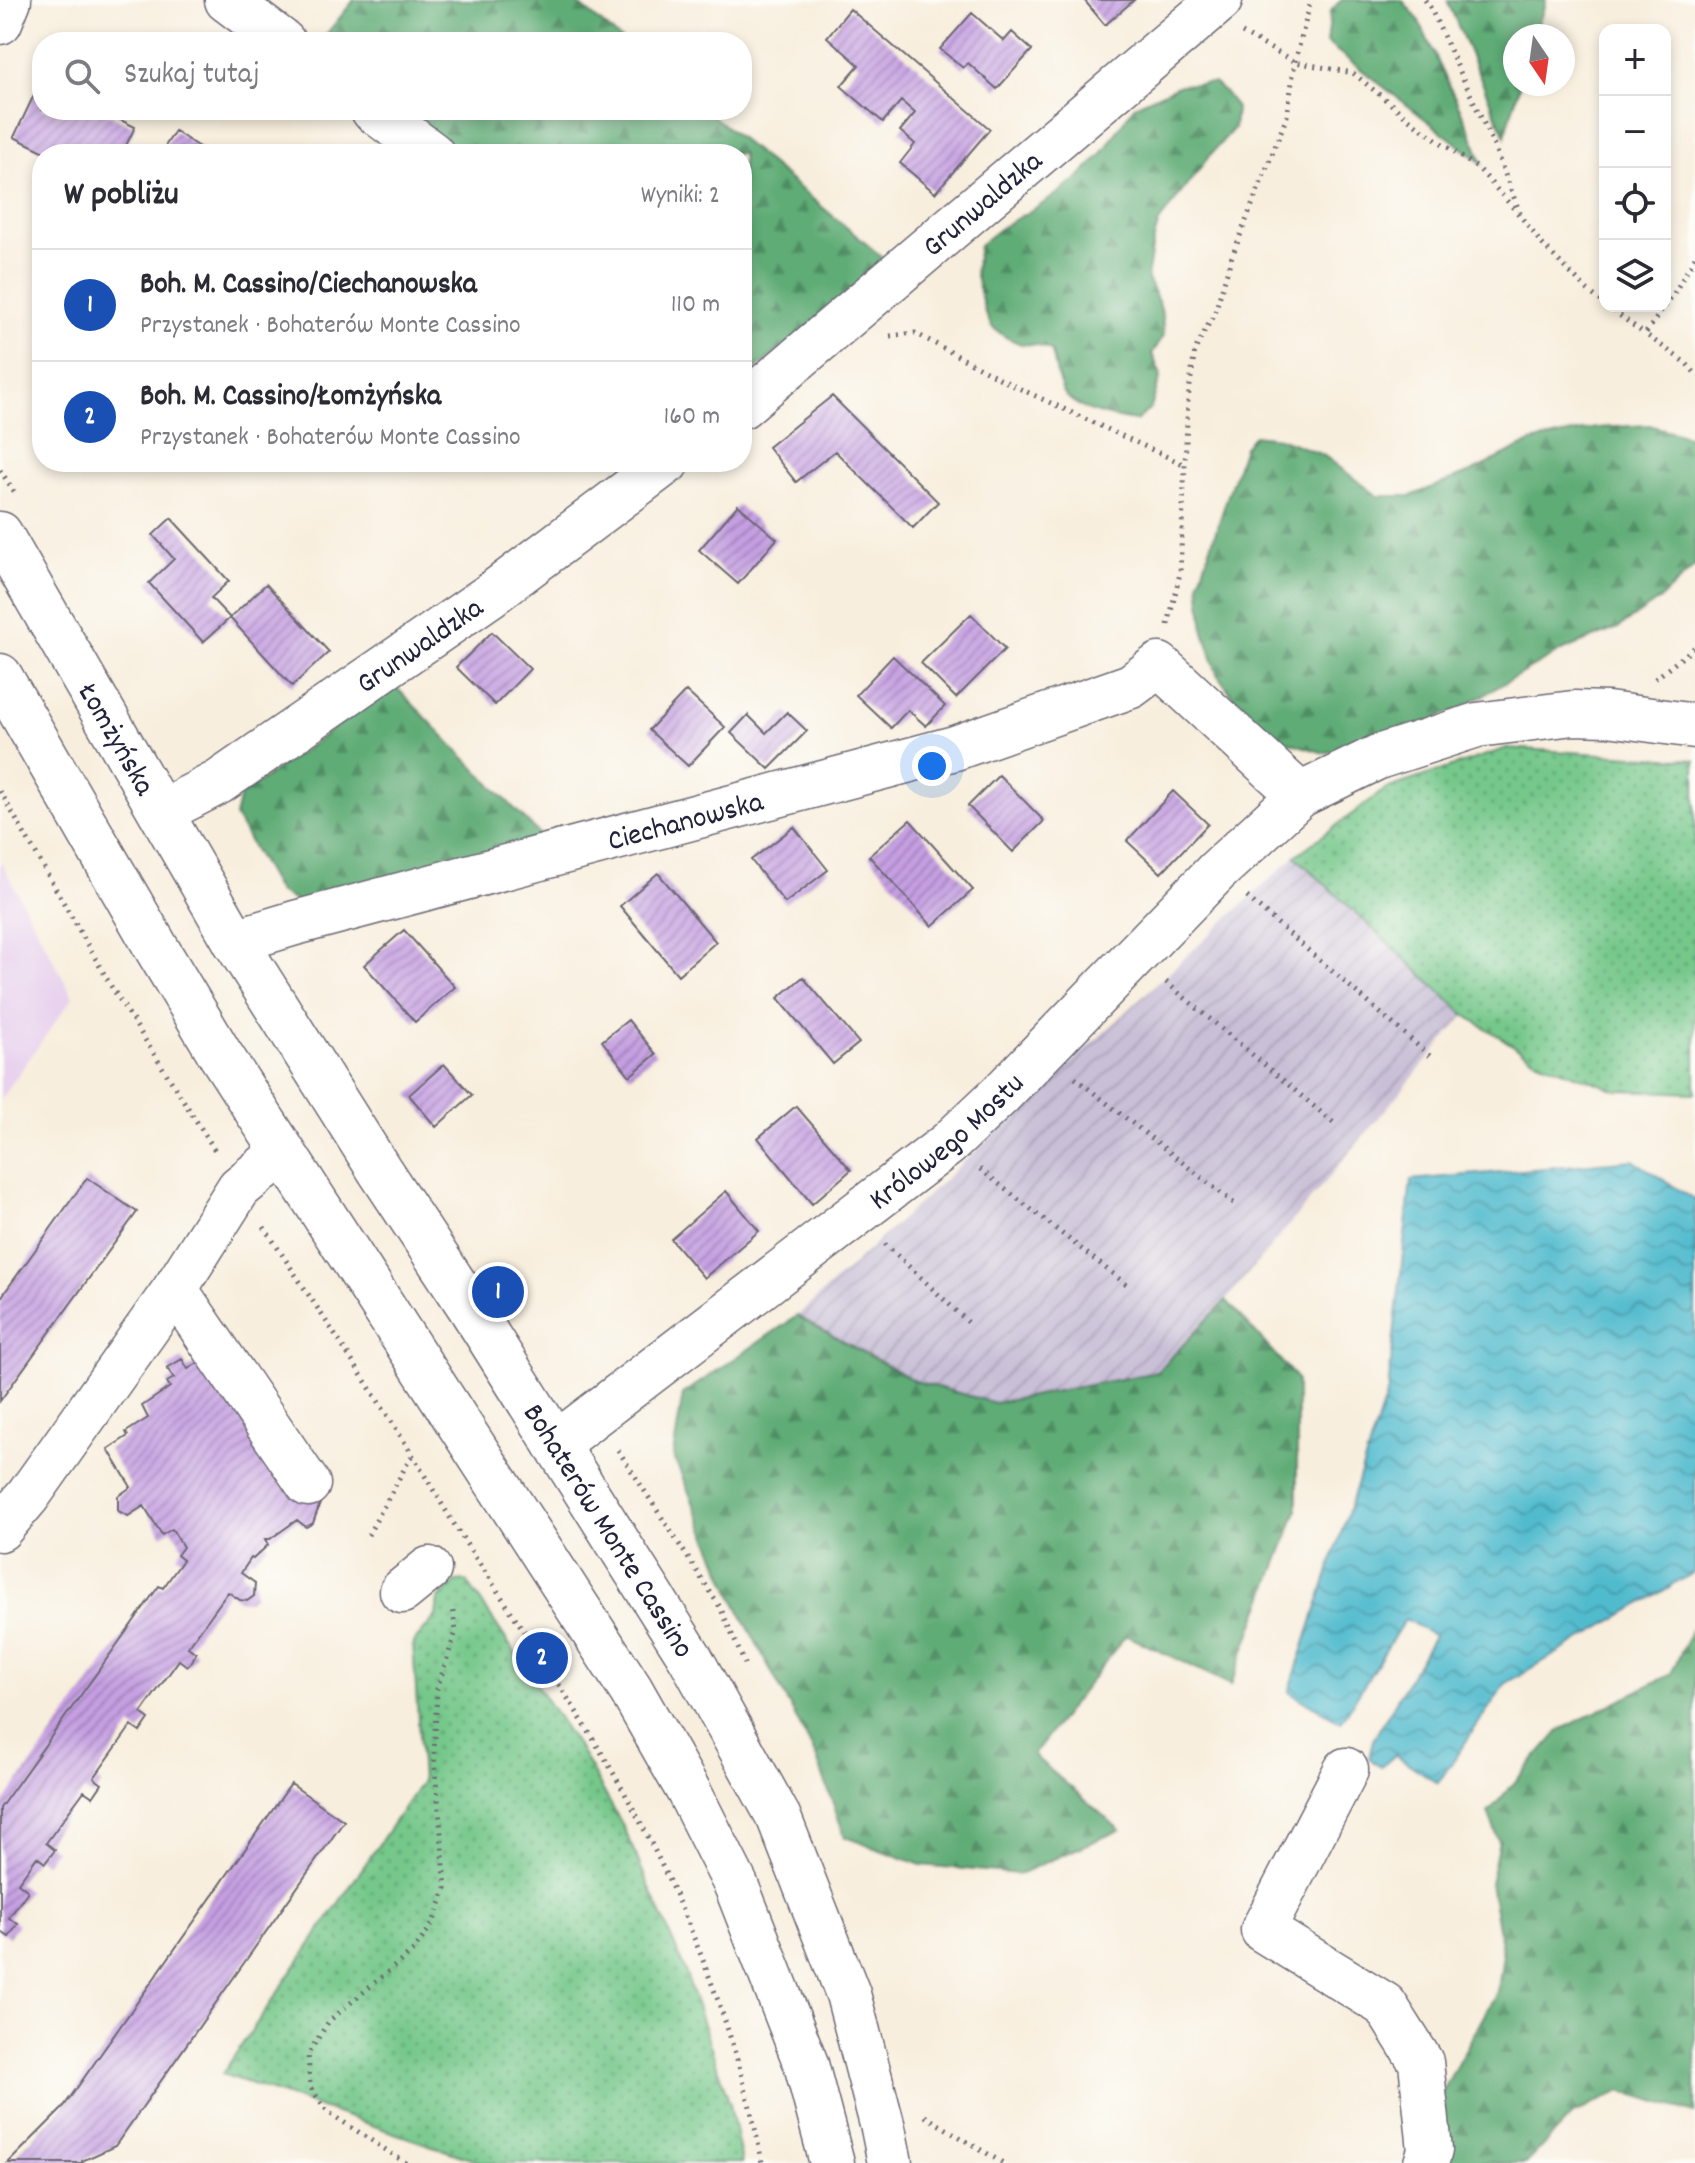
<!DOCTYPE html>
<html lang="pl">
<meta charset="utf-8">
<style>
:root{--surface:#fff;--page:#f2f2f3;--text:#2b2b33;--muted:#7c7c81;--line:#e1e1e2;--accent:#111827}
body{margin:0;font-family:Dekko,sans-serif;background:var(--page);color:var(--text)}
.controls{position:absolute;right:24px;top:24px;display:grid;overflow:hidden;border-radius:16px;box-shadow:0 4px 12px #0003}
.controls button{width:72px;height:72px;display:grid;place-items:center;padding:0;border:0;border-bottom:2px solid var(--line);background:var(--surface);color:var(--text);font:40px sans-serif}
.compass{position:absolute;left:1503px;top:24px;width:72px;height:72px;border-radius:50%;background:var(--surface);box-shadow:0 4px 12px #0003;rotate:167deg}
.you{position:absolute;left:932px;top:766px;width:28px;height:28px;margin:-20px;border:6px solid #fff;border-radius:50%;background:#1a73e8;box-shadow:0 0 0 12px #1a73e833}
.badge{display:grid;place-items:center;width:52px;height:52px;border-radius:50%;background:var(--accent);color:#fff;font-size:26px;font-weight:700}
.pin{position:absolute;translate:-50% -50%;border:4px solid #fff;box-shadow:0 2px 8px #0006}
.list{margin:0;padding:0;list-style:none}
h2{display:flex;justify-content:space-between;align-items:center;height:104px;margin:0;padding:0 32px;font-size:34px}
h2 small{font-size:26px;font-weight:400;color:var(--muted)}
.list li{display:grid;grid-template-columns:52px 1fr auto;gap:24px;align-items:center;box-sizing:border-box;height:112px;padding:0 32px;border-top:2px solid var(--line)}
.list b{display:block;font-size:30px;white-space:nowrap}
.list p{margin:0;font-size:26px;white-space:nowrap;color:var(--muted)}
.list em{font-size:26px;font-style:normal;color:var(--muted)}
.icon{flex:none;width:44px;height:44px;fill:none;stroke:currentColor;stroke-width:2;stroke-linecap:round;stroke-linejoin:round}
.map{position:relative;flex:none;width:1695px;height:2163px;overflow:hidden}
.search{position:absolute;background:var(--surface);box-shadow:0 4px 12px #0003;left:32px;top:32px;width:720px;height:88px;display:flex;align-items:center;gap:20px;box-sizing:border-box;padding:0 28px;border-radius:32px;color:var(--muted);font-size:30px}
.panel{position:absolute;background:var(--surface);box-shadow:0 4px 12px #0003;left:32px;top:144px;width:720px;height:328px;border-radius:32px}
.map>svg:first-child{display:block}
.built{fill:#e8d2ee}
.industrial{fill:url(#industrial-furrows)}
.grass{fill:url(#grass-dots);stroke:#4b7462;stroke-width:2}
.forest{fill:url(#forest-firs);stroke:#406758;stroke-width:2}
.water{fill:url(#water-waves);stroke:#3a6e84;stroke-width:2}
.building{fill:url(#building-hatch)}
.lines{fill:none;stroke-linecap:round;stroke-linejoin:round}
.minor-casing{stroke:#6d6974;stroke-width:47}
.path{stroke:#6d6974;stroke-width:5;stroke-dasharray:2 6;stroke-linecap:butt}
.minor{stroke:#fff;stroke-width:44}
.labels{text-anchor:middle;stroke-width:6;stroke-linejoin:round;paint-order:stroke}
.street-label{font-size:30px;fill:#22223b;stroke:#fdfcf7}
</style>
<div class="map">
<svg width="1695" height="2163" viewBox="0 0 1695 2163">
<defs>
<pattern id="industrial-furrows" width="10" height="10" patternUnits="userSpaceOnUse" patternTransform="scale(2)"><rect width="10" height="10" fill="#c9bfd7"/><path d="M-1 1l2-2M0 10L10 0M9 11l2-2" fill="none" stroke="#aca4b9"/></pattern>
<pattern id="grass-dots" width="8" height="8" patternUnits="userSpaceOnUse" patternTransform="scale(2)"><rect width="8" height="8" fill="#74c78a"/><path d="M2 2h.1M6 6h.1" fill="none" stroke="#5fa172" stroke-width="1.8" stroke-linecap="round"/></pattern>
<pattern id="forest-firs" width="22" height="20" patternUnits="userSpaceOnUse" patternTransform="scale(2)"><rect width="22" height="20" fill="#5fac76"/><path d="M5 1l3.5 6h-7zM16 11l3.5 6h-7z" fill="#4e8c62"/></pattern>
<pattern id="water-waves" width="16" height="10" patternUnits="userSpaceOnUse" patternTransform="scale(2)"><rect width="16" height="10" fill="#51bbce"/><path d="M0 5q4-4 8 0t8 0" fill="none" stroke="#4398a8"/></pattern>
<pattern id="building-hatch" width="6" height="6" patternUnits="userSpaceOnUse" patternTransform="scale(2)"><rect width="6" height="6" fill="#c59fe2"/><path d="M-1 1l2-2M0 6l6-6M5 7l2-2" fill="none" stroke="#a081b8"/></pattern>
</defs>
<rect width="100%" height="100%" fill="#fdfcf7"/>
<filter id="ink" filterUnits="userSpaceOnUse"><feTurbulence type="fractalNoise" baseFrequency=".0125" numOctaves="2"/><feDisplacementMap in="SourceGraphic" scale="16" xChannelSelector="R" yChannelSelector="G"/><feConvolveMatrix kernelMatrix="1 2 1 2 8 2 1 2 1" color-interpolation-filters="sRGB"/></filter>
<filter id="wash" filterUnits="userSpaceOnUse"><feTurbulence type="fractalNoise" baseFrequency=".006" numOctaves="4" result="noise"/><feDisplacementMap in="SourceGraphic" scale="32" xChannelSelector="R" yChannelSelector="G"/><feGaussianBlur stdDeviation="1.8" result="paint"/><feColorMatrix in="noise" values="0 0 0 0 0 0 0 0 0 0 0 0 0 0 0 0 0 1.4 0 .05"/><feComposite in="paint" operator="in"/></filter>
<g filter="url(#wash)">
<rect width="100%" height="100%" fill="#f8eedd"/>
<!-- built -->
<path class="built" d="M0,860L73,997L0,1100Z"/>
<!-- industrial -->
<path class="industrial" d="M1295,856L1465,1015L1226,1300L1157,1372L995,1403L915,1381L797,1316Z"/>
<!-- grass -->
<path class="grass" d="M1507,748L1695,760V1093L1616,1090L1538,1061L1465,1015L1295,856L1386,789Z
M467,1581L582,1753L624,1828L683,1965L730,2104L742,2163H482L222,2074L422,1781L413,1643L436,1616L438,1599L456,1582Z"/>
<!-- forest -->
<path class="forest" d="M354,0H574L624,42H320Z
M1341,0H1402L1418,19L1470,130L1482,163L1327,43L1331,11Z
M1447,0H1546L1535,36H1515V84H1520L1505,136Z
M1214,83L1226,94L1236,108L1234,128L1210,155L1159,222L1153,242L1147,278L1161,308L1164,335L1152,354L1161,375L1151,408L1136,421C1116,418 1077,412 1064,393C1056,381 1056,363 1051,350L1038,345L1021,344L1007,338L992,327L985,313L975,272L979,245L1002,227L1047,201L1080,177L1101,155L1134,106L1180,85Z
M400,110H706L888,262L751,373L742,366V154H459Z
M1649,425L1695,438V566L1659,600L1618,628L1561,651L1457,710L1372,743L1324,753L1282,740L1238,703L1217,674L1204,632L1199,582L1244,447L1254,435L1279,438L1323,455L1378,496H1411L1473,471L1531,442L1596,428Z
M394,685L545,840L299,903L278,892L235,816L240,796Z
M1226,1300L1297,1379V1511L1231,1685L1126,1635L1033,1755L1120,1830L1019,1874L921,1865L845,1837L816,1756L737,1606L673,1455L683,1394L797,1316L915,1381L995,1403L1157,1372Z
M1693,1626H1695V2113L1621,2091L1573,2114L1526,2163H1410L1407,2156L1498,1990L1503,1955L1490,1883L1499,1841L1488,1813L1560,1730L1671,1674Z"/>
<!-- water -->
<path class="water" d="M1633,1160L1695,1200V1572L1505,1684L1438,1783L1395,1755L1381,1767L1369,1758L1373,1740L1434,1636L1405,1619L1341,1722L1289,1692L1388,1390L1411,1180Z"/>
<g id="blocks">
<!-- building -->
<path class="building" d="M1084,0H1134L1105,25Z
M850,9L990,129L935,193L900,163L915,144L900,131L915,113L901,101L883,122L841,86L859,65L827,37Z
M972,13L1004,41L1012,32L1032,50L997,89L968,63L963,68L940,49Z
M42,78V110H100L135,127L122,154H49L14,137Z
M175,131L191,142L210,154H160Z
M832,396L938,502L913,528L835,451L796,482L768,447Z
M738,505L777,539L738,584L699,550Z
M171,518L229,581L211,598L230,618L203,642L149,583L174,559L153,535Z
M266,584L329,652L292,686L230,618Z
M971,614L1005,649L956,698L921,663Z
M492,632L530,669L495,705L456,667Z
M893,656L945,706L926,726L908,710L891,728L856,695Z
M686,691L725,727L688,766L649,730Z
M787,712L807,731L769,769L731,733L748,715L766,733Z
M999,775L1044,821L1013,852L968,806Z
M1173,791L1208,824L1161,873L1127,841Z
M910,820L973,890L932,926L869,856Z
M794,827L828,870L785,903L751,860Z
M658,873L716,942L678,975L620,906Z
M404,930L455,987L415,1022L364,965Z
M803,977L859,1043L833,1064L778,998Z
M628,1020L656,1054L630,1076L602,1041Z
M444,1064L472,1095L436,1127L409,1095Z
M796,1106L851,1170L812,1204L758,1138Z
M87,1178L137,1212L0,1401V1299Z
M726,1191L759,1231L704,1278L671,1239Z
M182,1359L188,1369L201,1361L324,1492L313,1523L306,1527L297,1520L270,1539H265L268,1545L253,1559L251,1558L241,1573L255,1583L254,1596L247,1601L240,1600L228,1592L188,1647L196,1653L192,1661L187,1666L179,1660L141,1713L149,1719L140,1732L131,1726L94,1778L102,1784L93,1797L84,1791L46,1843L55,1850L45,1863L37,1857L18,1883L28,1891L9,1918L18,1924L9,1937L0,1931V1808L159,1586L163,1588L183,1560L177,1555L183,1547L172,1529L162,1535L144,1506L128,1516L118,1511V1496L131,1487L108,1449L128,1436L126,1432L148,1418L142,1406L170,1387L167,1382L174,1378L167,1368Z
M291,1784L344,1821L115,2146L82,2161L83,2163H8L62,2109Z"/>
</g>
</g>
<g filter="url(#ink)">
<use href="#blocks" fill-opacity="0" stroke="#6d6974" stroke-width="2"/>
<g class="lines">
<defs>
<g id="minor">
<path d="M227,0L283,42"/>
<path d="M0,22L9,0"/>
<path d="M373,110L432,154"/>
<path id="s1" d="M742,406L1220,0"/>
<path id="s2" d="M0,534L235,941L380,1171L471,1309L690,1657L779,1818L848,1994L883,2128L890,2163"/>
<path d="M0,676L157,949L220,1054L631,1690L689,1792L736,1885L806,2064L832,2163"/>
<path id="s3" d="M161,812L219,782L489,596L667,462"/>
<path id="s4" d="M235,941L295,923L955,748L1131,686L1159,665L1300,795"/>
<path d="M175,1289L308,1484"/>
<path id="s5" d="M556,1444L948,1144L1001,1094L1217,871L1300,795L1378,757L1477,725L1573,713L1608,714L1695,726"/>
<path d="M0,1529L28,1496L175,1289L239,1188L283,1152"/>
<path d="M402,1591L429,1569"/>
<path d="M1346,1770L1263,1930L1385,2005L1421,2062L1430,2150L1426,2163"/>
</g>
</defs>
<!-- minor casing -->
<use href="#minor" class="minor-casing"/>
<!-- path -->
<path class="path" d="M1425,0L1430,7L1492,141L1522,218L1541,243L1588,291L1605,304
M1242,33L1295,62L1353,73L1419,127L1480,170L1522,218
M1695,257L1673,295L1645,334L1686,363L1695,373
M1607,306L1645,334
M890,336L915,333L1014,386L1185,465
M0,470L17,496
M1168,625L1180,573L1188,399L1195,350L1215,312L1231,259L1287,116L1295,62L1311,0
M1655,679L1695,647
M0,791L111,986L216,1152
M1247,897L1431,1057
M1166,982L1335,1124
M1075,1078L1235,1204
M980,1169L1127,1285
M264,1227C312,1300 360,1372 407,1446C429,1482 450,1519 473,1554C536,1650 603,1745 654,1849C702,1948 742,2054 762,2163
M885,1244L969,1323
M618,1450L720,1607L745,1664
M368,1535L412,1455
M925,2116L1003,2163
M406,2163L328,2112L310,2087L308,2054L329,2021L414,1950L433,1923L446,1888L434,1755L437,1689L456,1631L452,1606"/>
<!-- minor -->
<use href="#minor" class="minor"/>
</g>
</g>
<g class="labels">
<!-- street labels -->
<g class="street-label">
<text dy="10" stroke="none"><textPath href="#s1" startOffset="314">Grunwaldzka</textPath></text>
<text dy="10" stroke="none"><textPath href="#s3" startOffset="308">Grunwaldzka</textPath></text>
<text dy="10" stroke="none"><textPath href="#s2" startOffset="236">Łomżyńska</textPath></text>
<text dy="10" stroke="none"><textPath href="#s4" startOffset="466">Ciechanowska</textPath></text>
<text dy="10" stroke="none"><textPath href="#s5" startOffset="494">Królowego Mostu</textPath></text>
<text dy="10" stroke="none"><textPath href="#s2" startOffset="1168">Bohaterów Monte Cassino</textPath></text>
</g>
</g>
</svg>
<div class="controls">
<button>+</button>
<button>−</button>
<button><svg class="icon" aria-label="locate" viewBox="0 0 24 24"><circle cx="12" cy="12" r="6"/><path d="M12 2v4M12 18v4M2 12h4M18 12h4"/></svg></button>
<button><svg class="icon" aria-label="layers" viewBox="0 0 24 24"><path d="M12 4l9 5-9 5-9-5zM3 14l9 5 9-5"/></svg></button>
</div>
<svg class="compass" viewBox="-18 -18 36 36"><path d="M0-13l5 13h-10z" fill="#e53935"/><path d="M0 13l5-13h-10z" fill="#7c7c81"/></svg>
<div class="you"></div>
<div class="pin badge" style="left:498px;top:1292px;background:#1a4fb4">1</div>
<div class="pin badge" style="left:542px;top:1658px;background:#1a4fb4">2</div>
<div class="search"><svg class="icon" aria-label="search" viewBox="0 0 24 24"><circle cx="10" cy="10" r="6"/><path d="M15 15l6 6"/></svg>Szukaj tutaj</div>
<section class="panel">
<h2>W pobliżu<small>Wyniki: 2</small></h2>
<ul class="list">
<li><span class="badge" style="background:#1a4fb4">1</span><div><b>Boh. M. Cassino/Ciechanowska</b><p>Przystanek · Bohaterów Monte Cassino</p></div><em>110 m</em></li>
<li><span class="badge" style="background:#1a4fb4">2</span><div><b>Boh. M. Cassino/Łomżyńska</b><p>Przystanek · Bohaterów Monte Cassino</p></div><em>160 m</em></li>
</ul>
</section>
</div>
